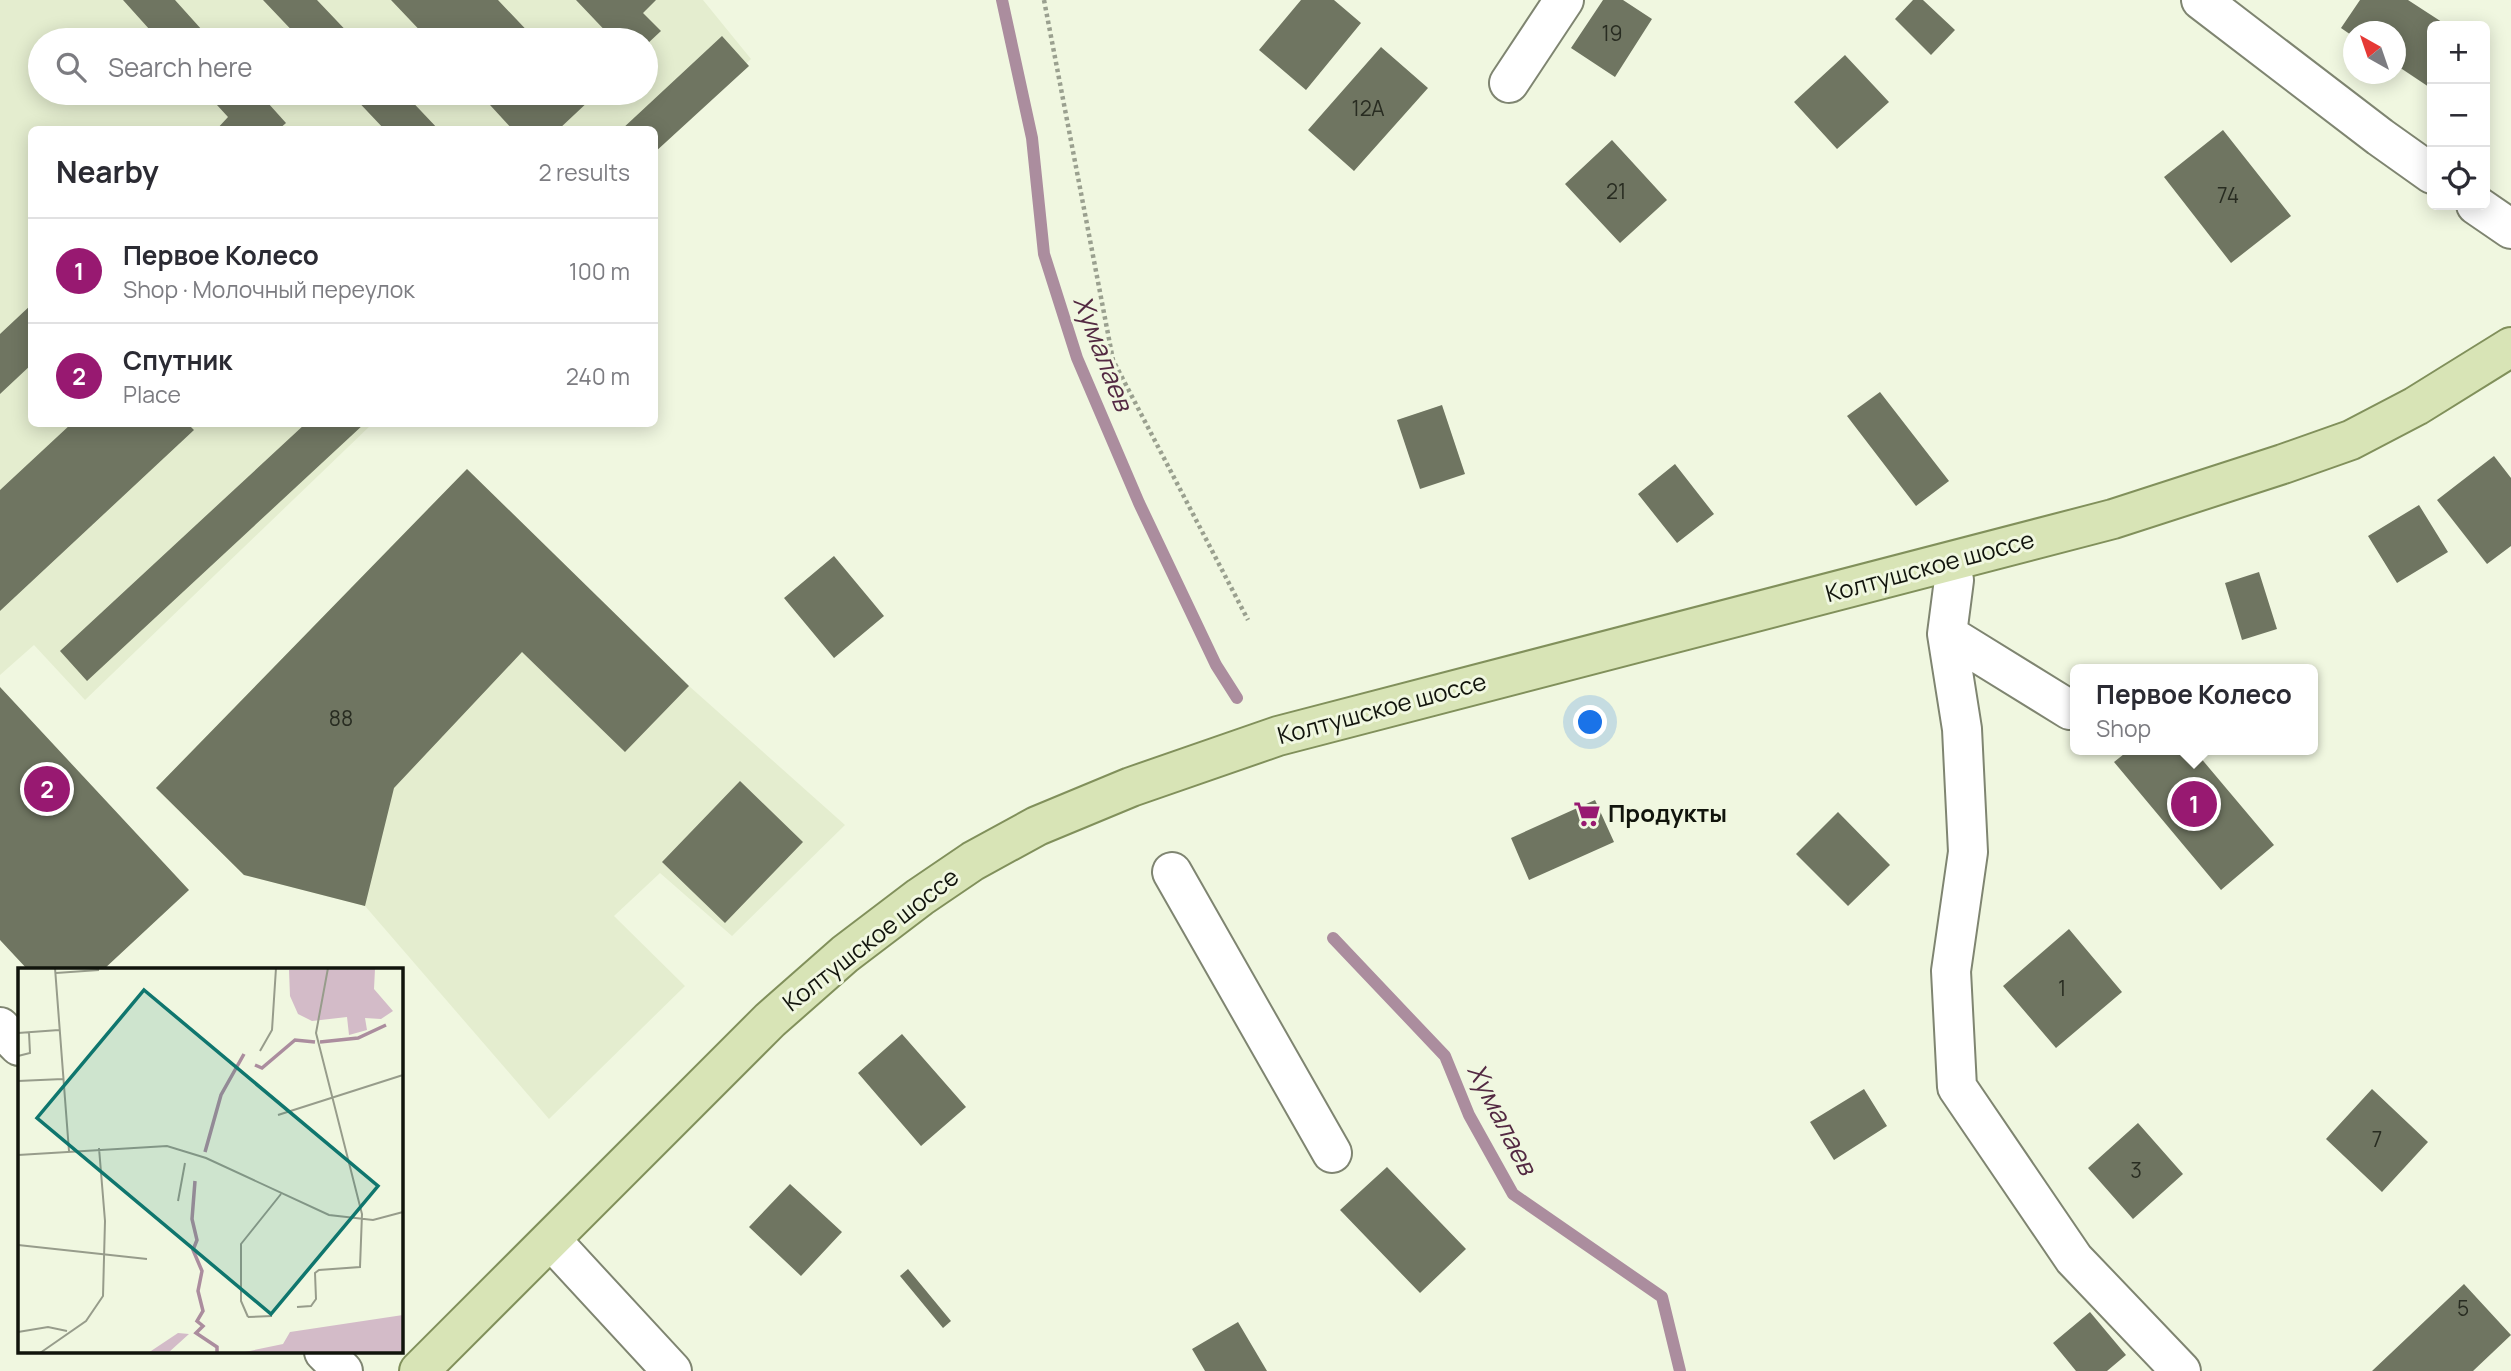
<!DOCTYPE html>
<meta charset="utf-8">
<style>
:root{--surface:#fff;--page:#f7f7f7;--text:#2b2b33;--muted:#7c7c81;--line:#e1e1e2;--accent:#981971}
body{margin:0;font-family:Manrope,sans-serif;background:var(--page);color:var(--text)}
.controls{position:absolute;right:21px;top:21px;display:grid;overflow:hidden;border-radius:10px;box-shadow:0 4px 18px #0003}
.controls button{width:63px;height:63px;display:grid;place-items:center;padding:0;border:0;border-bottom:2px solid var(--line);background:var(--surface);color:var(--text);font:35px sans-serif}
.compass{position:absolute;left:2343px;top:21px;width:63px;height:63px;border-radius:50%;background:var(--surface);box-shadow:0 4px 18px #0003;rotate:320deg}
.you{position:absolute;left:1591px;top:723px;width:24px;height:24px;margin:-18px;border:5px solid #fff;border-radius:50%;background:#1a73e8;box-shadow:0 0 0 10px #1a73e833}
.badge{display:grid;place-items:center;width:46px;height:46px;border-radius:50%;background:var(--accent);color:#fff;font-size:23px;font-weight:700}
.pin{position:absolute;translate:-50% -50%;border:4px solid #fff;box-shadow:0 2px 7px #0006}
.popup{position:absolute;left:2070px;top:664px;width:248px;height:91px;box-sizing:border-box;display:grid;place-content:center;border-radius:10px;background:var(--surface);filter:drop-shadow(0 2px 5px #0005);font-size:23px;white-space:nowrap;color:var(--muted)}
.popup b{font-size:26px;color:var(--text)}
.popup::after{content:'';position:absolute;left:50%;top:100%;margin-left:-14px;border:14px solid transparent;border-top-color:var(--surface)}
.list{margin:0;padding:0;list-style:none}
h2{display:flex;justify-content:space-between;align-items:center;height:91px;margin:0;padding:0 28px;font-size:30px}
h2 small{font-size:23px;font-weight:400;color:var(--muted)}
.list li{display:grid;grid-template-columns:46px 1fr auto;gap:21px;align-items:center;box-sizing:border-box;height:105px;padding:0 28px;border-top:2px solid var(--line)}
.list b{display:block;font-size:26px;white-space:nowrap}
.list p{margin:0;font-size:23px;white-space:nowrap;color:var(--muted)}
.list em{font-size:23px;font-style:normal;color:var(--muted)}
.icon{flex:none;width:38px;height:38px;fill:none;stroke:currentColor;stroke-width:2;stroke-linecap:round;stroke-linejoin:round}
.map{position:relative;flex:none;width:2511px;height:1371px;overflow:hidden}
.search{position:absolute;background:var(--surface);box-shadow:0 4px 18px #0003;left:28px;top:28px;width:630px;height:77px;display:flex;align-items:center;gap:18px;box-sizing:border-box;padding:0 24px;border-radius:38px;color:var(--muted);font-size:26px}
.panel{position:absolute;background:var(--surface);box-shadow:0 4px 18px #0003;left:28px;top:126px;width:630px;height:301px;border-radius:10px}
.map>svg:first-child{display:block}
.built{fill:#e4edcf;fill-rule:evenodd}
.lines{fill:none;stroke-linecap:round;stroke-linejoin:round}
.stream{stroke:#ab8d9e;stroke-width:12}
.building{fill:#6f7561}
.minor-casing{stroke:#7f8571;stroke-width:42}
.major-casing{stroke:#81905b;stroke-width:42}
.path{stroke:#9aa08f;stroke-width:4.5;stroke-dasharray:3.5 3.5;stroke-linecap:butt}
.minor{stroke:#fff;stroke-width:38}
.major{stroke:#d8e4b6;stroke-width:38}
.labels{text-anchor:middle;stroke-width:6;stroke-linejoin:round;paint-order:stroke}
.number-label{font-size:21px;fill:#282c21}
.street-label{font-size:24px;fill:#11140c;stroke:#f0f7e0}
.poi-label{font-size:24px;font-weight:bold;fill:#11140c;stroke:#f0f7e0;text-anchor:start}
.water-label{font-size:26px;font-style:italic;fill:#532942;stroke:#f0f7e0}
.inset-river{fill:none;stroke:#ab8d9e;stroke-width:3.5}
.inset-road{fill:none;stroke:#979c8b;stroke-width:2}
.view{fill:#0f766e;fill-opacity:0.15;stroke:#0f766e;stroke-width:3.5}
.inset-edge{fill:none;stroke:#11140c;stroke-width:3.5}
</style>
<div class="map">
<svg width="2511" height="1371" viewBox="0 0 2511 1371">
<rect width="100%" height="100%" fill="#f0f7e0"/>
<!-- built -->
<path class="built" d="M0,0H703L751,59L655,151L654,130H32V424H372L85,700L34,645L0,675ZM40,40H646V93H40Z
M467,469L689,686L845,825L732,936L660,873L614,916L685,986L549,1119L365,906L244,875L156,788Z"/>
<g class="lines">
<!-- stream -->
<path class="stream" d="M1002,0L1032,138L1044,254L1077,358L1139,503L1216,665L1237,698
M1333,938L1445,1056L1469,1115L1513,1194L1662,1297L1680,1371"/>
</g>
<!-- building -->
<path class="building" d="M123,0H175L211,40H159Z
M263,0H317L355,40H301Z
M391,0H498L536,40H429Z
M576,0H656L643,13L661,31L646,45V40H614Z
M1301,0H1334L1361,23L1306,90L1259,50Z
M1603,0H1623L1652,19L1615,77L1571,48Z
M1913,0H1923L1955,30L1931,55L1895,19Z
M2360,0H2408L2448,26H2432V89L2396,65V32H2354V37L2341,28Z
M722,36L749,66L654,153V130H621Z
M1381,47L1428,88L1354,171L1308,130Z
M1845,55L1889,102L1837,149L1794,102Z
M206,93H259L286,123L278,130H216L228,117Z
M350,93H404L439,130H385Z
M479,93H585L591,99L558,130H513Z
M2223,130L2291,216L2231,263L2164,177Z
M1612,140L1667,200L1620,243L1565,184Z
M32,304V364L0,394V334Z
M1880,392L1949,481L1916,506L1847,416Z
M1442,405L1465,474L1420,489L1397,420Z
M71,424H188L194,430L0,611V490Z
M305,424H364L87,681L60,651Z
M2494,456L2511,478V546L2487,564L2437,500Z
M1675,464L1714,514L1677,543L1638,494Z
M467,469L689,686L625,752L522,652L394,788L365,906L244,875L156,788Z
M2419,505L2448,552L2397,583L2368,536Z
M834,556L884,616L834,658L784,598Z
M2259,572L2277,629L2242,640L2225,583Z
M0,687L189,890L103,970H28L0,940Z
M2129,750H2194L2274,845L2221,890L2114,762Z
M740,781L803,842L725,923L662,862Z
M1595,800L1614,842L1529,880L1511,838Z
M1838,812L1890,865L1848,906L1796,854Z
M2069,929L2122,992L2056,1048L2003,986Z
M902,1034L966,1107L921,1146L858,1073Z
M1864,1089L1887,1126L1834,1160L1810,1122Z
M2372,1089L2428,1142L2382,1192L2326,1139Z
M2138,1123L2183,1174L2133,1219L2088,1168Z
M1387,1167L1466,1249L1420,1293L1340,1210Z
M790,1184L842,1232L801,1276L749,1227Z
M908,1269L951,1321L943,1328L900,1276Z
M2464,1284L2511,1335L2473,1371H2372Z
M2090,1312L2126,1355L2107,1371H2076L2053,1343Z
M1238,1322L1267,1371H1205L1192,1349Z"/>
<g class="lines">
<defs>
<path id="minor" d="M2201,0L2380,137L2432,174
M1509,83L1564,0
M2476,205L2511,229
M1948,563L1954,580L1947,634L1962,729L1968,852L1951,971L1957,1087L2074,1259L2181,1371
M1947,634L2070,710
M1172,872L1332,1153
M0,1027L19,1046
M551,1240L672,1371
M324,1352L343,1371"/>
<path id="major" d="M419,1371L770,1020L845,954L920,897L973,861L1037,826L1131,787L1278,736L2113,519L2283,464L2351,440L2416,406L2511,347"/>
</defs>
<!-- minor casing -->
<use href="#minor" class="minor-casing"/>
<!-- major casing -->
<use href="#major" class="major-casing"/>
<!-- path -->
<path class="path" d="M1044,0L1113,360L1248,620"/>
<!-- minor -->
<use href="#minor" class="minor"/>
<!-- major -->
<use href="#major" class="major"/>
</g>
<!-- icons -->
<defs>
<symbol id="supermarket-bare" viewBox="-9 -9 18 18"><path d="M-6-5.5h2.5l.6 2H6L4.5 2H-2.5L-4.4-4H-6ZM-1.5 3.2a1.3 1.3 0 1 0 .1 0ZM3 3.2a1.3 1.3 0 1 0 .1 0Z" fill="#981971" stroke="#f0f7e0" stroke-width="2.5" paint-order="stroke"/></symbol>
</defs>
<g fill-rule="evenodd">
<use href="#supermarket-bare" x="1568" y="795" width="38" height="38"/>
</g>
<g class="labels">
<!-- number labels -->
<g class="number-label">
<text x="1612" y="41">19</text>
<text x="1368" y="116">12А</text>
<text x="1616" y="199">21</text>
<text x="2228" y="203">74</text>
<text x="341" y="726">88</text>
<text x="2062" y="996">1</text>
<text x="2377" y="1147">7</text>
<text x="2136" y="1178">3</text>
<text x="2463" y="1316">5</text>
</g>
<!-- street labels -->
<g class="street-label">
<text transform="translate(1930 567) rotate(-15)" y="8">Колтушское шоссе</text>
<text transform="translate(1382 709) rotate(-15)" y="8">Колтушское шоссе</text>
<text transform="translate(871 940) rotate(-38)" y="8">Колтушское шоссе</text>
</g>
<!-- poi labels -->
<g class="poi-label">
<text x="1608" y="822">Продукты</text>
</g>
<!-- water labels -->
<g class="water-label">
<text transform="translate(1103 353) rotate(69)" y="9">Хумалаев</text>
<text transform="translate(1502 1119) rotate(63)" y="9">Хумалаев</text>
</g>
</g>
<!-- overview -->
<g transform="translate(18 968)">
<rect width="385" height="385" fill="#f0f7e0"/>
<path d="M357,1L356,21L375,43L363,51L347,50L349,62L331,67L329,49L294,53L280,46L272,28L271,2ZM385,347V385H222L265,376L272,364ZM160,365L171,366L150,385H130Z" fill="#d3bbc8"/>
<path class="inset-river" d="M302,74L340,70L368,57M237,97L244,100L277,72L297,74M187,184L203,127L226,86M177,213L174,251L179,272L175,282L184,303L180,323L185,343L179,353L185,358L178,365L199,379V385"/>
<path class="inset-road" d="M37,0L51,183M38,5L81,2M0,65L41,62M242,83L254,62L258,0M0,88L12,85L11,65M0,113L45,111M260,147L385,107M0,187L149,178L188,190L311,247L355,252L385,244M160,233L167,195M0,277L129,291M279,339L293,338L298,331L297,305L301,302L342,299L344,246L298,65L310,0M230,349L223,333V276L263,226M230,349L254,348M0,364L30,359L49,363M22,385L68,353L85,328L87,253L81,180"/>
<path class="view" d="M126,22L360,218L253,346L19,150Z"/>
<rect width="385" height="385" class="inset-edge"/>
</g>
</svg>
<div class="controls">
<button>+</button>
<button>−</button>
<button><svg class="icon" aria-label="locate" viewBox="0 0 24 24"><circle cx="12" cy="12" r="6"/><path d="M12 2v4M12 18v4M2 12h4M18 12h4"/></svg></button>
</div>
<svg class="compass" viewBox="-18 -18 36 36"><path d="M0-13l5 13h-10z" fill="#e53935"/><path d="M0 13l5-13h-10z" fill="#7c7c81"/></svg>
<div class="you"></div>
<div class="pin badge" style="left:2194px;top:804px">1</div>
<div class="popup"><b>Первое Колесо</b>Shop</div>
<div class="pin badge" style="left:47px;top:789px">2</div>
<div class="search"><svg class="icon" aria-label="search" viewBox="0 0 24 24"><circle cx="10" cy="10" r="6"/><path d="M15 15l6 6"/></svg>Search here</div>
<section class="panel">
<h2>Nearby<small>2 results</small></h2>
<ul class="list">
<li><span class="badge">1</span><div><b>Первое Колесо</b><p>Shop · Молочный переулок</p></div><em>100 m</em></li>
<li><span class="badge">2</span><div><b>Спутник</b><p>Place</p></div><em>240 m</em></li>
</ul>
</section>
</div>
